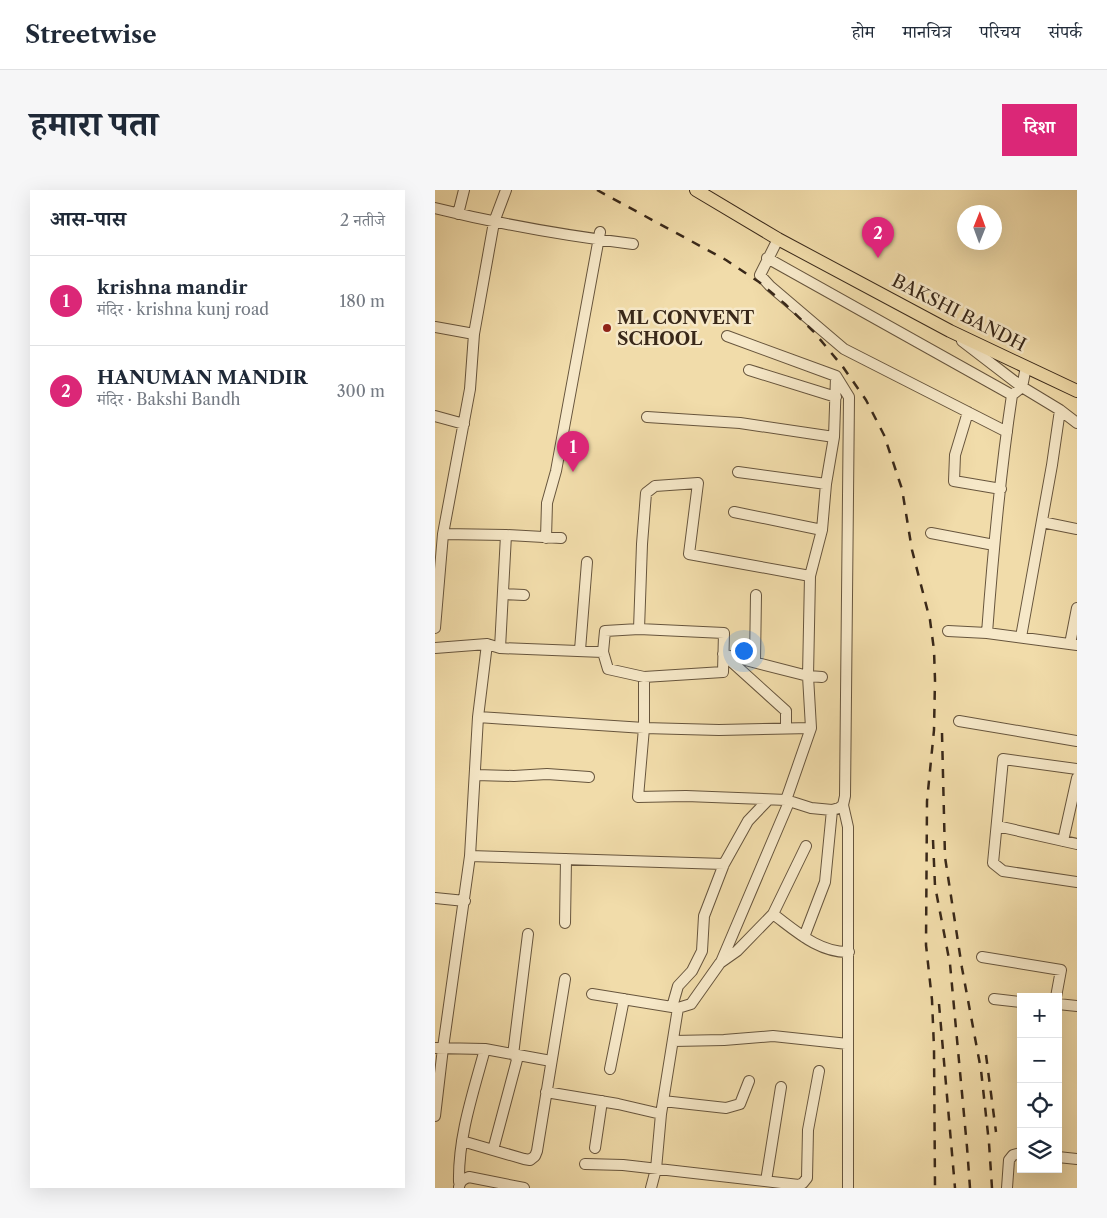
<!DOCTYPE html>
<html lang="hi">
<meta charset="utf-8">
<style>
:root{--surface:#fff;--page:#f6f6f7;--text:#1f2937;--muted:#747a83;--line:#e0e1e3;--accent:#db2777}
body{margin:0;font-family:"Libre Caslon Text","Noto Serif Devanagari",serif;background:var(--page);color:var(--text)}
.controls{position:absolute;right:15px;bottom:15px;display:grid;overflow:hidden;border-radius:0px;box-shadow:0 5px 20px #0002}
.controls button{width:45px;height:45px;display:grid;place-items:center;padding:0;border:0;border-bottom:1px solid var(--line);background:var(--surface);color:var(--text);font:25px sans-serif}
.compass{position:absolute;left:522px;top:15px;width:45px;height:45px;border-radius:50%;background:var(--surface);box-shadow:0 5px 20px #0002;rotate:1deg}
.you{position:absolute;left:308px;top:460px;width:18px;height:18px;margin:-12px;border:4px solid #fff;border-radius:50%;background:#1a73e8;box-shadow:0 0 0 8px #1a73e833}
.badge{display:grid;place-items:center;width:32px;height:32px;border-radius:50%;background:var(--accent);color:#fff;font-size:16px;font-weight:700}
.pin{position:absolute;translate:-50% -41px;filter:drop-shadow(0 1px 2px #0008)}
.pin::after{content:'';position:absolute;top:26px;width:18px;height:15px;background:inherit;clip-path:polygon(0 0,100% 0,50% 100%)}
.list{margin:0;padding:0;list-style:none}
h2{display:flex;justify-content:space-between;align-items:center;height:65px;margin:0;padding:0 20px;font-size:21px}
h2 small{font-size:16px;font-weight:400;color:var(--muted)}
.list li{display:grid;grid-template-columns:32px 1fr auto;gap:15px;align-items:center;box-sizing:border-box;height:90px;padding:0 20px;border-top:1px solid var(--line)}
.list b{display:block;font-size:19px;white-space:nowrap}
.list p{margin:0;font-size:16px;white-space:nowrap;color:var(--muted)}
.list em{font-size:16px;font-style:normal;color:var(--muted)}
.icon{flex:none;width:28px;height:28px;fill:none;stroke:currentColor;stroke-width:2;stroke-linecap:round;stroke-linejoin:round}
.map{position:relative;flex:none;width:642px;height:998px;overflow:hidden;border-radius:0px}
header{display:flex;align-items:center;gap:30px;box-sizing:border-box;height:70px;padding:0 25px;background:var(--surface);border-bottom:1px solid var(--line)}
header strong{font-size:24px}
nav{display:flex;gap:28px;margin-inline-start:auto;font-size:18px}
.intro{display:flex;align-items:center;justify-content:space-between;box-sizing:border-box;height:120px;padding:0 30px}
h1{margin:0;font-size:35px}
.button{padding:12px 22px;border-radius:0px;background:var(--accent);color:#fff;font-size:18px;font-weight:700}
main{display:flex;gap:30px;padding:0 30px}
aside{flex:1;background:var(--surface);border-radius:0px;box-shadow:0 5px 20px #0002}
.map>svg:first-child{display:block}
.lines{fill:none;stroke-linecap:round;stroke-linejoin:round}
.minor-casing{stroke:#67553d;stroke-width:12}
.major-casing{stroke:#392819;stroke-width:14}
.minor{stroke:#f6e8c8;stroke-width:10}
.major{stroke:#f1dcaa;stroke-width:12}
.rail{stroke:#392819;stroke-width:2.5;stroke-dasharray:9 9;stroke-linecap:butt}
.poi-dot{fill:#8f2418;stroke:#f6e8c8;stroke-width:2}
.labels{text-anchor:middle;stroke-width:5;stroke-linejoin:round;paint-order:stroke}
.street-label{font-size:18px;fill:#392819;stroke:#f6e8c8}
.poi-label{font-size:18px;font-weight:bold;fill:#392819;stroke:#f6e8c8;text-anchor:start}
</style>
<header>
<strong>Streetwise</strong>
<nav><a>होम</a><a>मानचित्र</a><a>परिचय</a><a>संपर्क</a></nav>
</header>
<div class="intro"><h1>हमारा पता</h1><a class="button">दिशा</a></div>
<main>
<aside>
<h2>आस-पास<small>2 नतीजे</small></h2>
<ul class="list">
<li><span class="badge">1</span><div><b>krishna mandir</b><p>मंदिर · krishna kunj road</p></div><em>180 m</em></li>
<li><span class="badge">2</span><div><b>HANUMAN MANDIR</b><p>मंदिर · Bakshi Bandh</p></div><em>300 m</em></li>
</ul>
</aside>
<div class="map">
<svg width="642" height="998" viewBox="0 0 642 998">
<rect width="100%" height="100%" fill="#f1dcaa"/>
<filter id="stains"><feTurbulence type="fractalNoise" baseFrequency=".004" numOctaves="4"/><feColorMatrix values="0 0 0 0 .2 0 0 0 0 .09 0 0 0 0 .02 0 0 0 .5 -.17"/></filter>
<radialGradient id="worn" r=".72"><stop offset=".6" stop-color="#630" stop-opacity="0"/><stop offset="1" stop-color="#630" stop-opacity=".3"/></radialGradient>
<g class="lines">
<defs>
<path id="minor" d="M0,18C64,34 133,46 198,54
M23,24L29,0
M343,49L325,85L335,96L409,159L572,242
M332,68L577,205
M0,137L39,144
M527,151L587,197L625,220L642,233
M314,180L401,207
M533,222L520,265L519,291L566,299
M0,226L29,234
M212,227L305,233L399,247
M303,282L391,294
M299,322L387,340
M607,332L642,339
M496,343L559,355
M8,344L71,345L126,348
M111,348L112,313L121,281L165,42
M68,404L89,405
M0,438L8,344L35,199L39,144L59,32L71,0
M204,439L207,354L211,303L220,296L263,293L254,364L375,386
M204,439L289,443L288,482L209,487L173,479L168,462L170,441Z
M513,441L552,443L642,455
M552,443C558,363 565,284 577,205L587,197L591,177
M586,447L617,275L625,220
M635,454L642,418
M0,458L52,454L65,458L168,462
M65,458L71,345
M145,460L152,372
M288,464L351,521V538
M291,465L373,486L387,487
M320,471L321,405
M209,487V538L203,607L251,606L351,610L376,618L397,620L404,618L408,615L410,606L414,207L401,186L292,146
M43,527L209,538L284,540L376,538
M524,531L642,551
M642,579L568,569L558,673L568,681L642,692
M41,585L79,586L112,584L154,587
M351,610L376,538L373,486L375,386L387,340L391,294L399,247L401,187
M408,615L413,637V998
M562,636L642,654
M628,651L642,588
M35,666L289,674
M0,708L30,711
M338,724L371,656
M130,733L131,669
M369,747L390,692L397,620
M547,767L626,780L621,807
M286,772L354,612
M157,804L237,817
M559,809L586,812
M623,814L642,816
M243,818L256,814L285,773L302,761L338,724C361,741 384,763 414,762
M238,851L289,850L338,846L413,854
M0,858L50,859L116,871
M78,865L93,744
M175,879L189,809
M111,902L183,914L226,924
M228,911L291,918L305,914L314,891
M0,926L8,858L35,666L43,527L52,454
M27,951L89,969L95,970L100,966L102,961L130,789
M160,958L167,911
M58,960L83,866
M623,967L642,969
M150,974L188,975L364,995L368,993L372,988L373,940L384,881
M331,991L346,897
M24,992C23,947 38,903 50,859
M24,997C25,991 28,989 34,987L89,998
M216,998L221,979L226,924L243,818L237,817L243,796L257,781L267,761L269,726L289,674L313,631L333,610
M572,998L574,970L578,965L586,963"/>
<path id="major" d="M261,0L343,49L515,141L642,201"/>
</defs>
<!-- minor casing -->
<use href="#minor" class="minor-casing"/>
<!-- major casing -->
<use href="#major" class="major-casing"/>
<!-- minor -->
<use href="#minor" class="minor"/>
<!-- major -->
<use href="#major" class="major"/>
<!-- rail -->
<path class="rail" d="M162,0L291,70L324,92L350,114L378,141L408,177L431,210L449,245L467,299L477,360L495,430L499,460L500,490L499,540L492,611L491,755L497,810L499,858L500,998
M507,543L510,667L527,778L546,880L554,953L557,998
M498,650L500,696L515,774L532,957L535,998
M504,814L520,998
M551,865L561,942"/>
</g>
<!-- markers -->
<circle class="poi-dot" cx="172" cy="138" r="5"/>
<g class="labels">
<!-- street labels -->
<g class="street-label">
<text transform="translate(524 123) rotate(27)" y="6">BAKSHI BANDH</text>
</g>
<!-- poi labels -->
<g class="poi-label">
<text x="182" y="134">ML CONVENT<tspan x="182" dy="21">SCHOOL</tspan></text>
</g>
</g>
<rect width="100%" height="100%" filter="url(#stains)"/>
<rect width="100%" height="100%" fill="url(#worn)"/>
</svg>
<div class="controls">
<button>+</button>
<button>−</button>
<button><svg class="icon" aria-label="locate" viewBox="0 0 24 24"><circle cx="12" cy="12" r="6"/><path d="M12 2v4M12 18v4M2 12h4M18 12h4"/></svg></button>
<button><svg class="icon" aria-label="layers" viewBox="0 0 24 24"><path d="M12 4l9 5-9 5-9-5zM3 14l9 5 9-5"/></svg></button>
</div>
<svg class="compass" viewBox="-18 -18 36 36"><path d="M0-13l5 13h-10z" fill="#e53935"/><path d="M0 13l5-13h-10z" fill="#747a83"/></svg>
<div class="you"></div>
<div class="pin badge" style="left:138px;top:282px">1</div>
<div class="pin badge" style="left:443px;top:68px">2</div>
</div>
</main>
